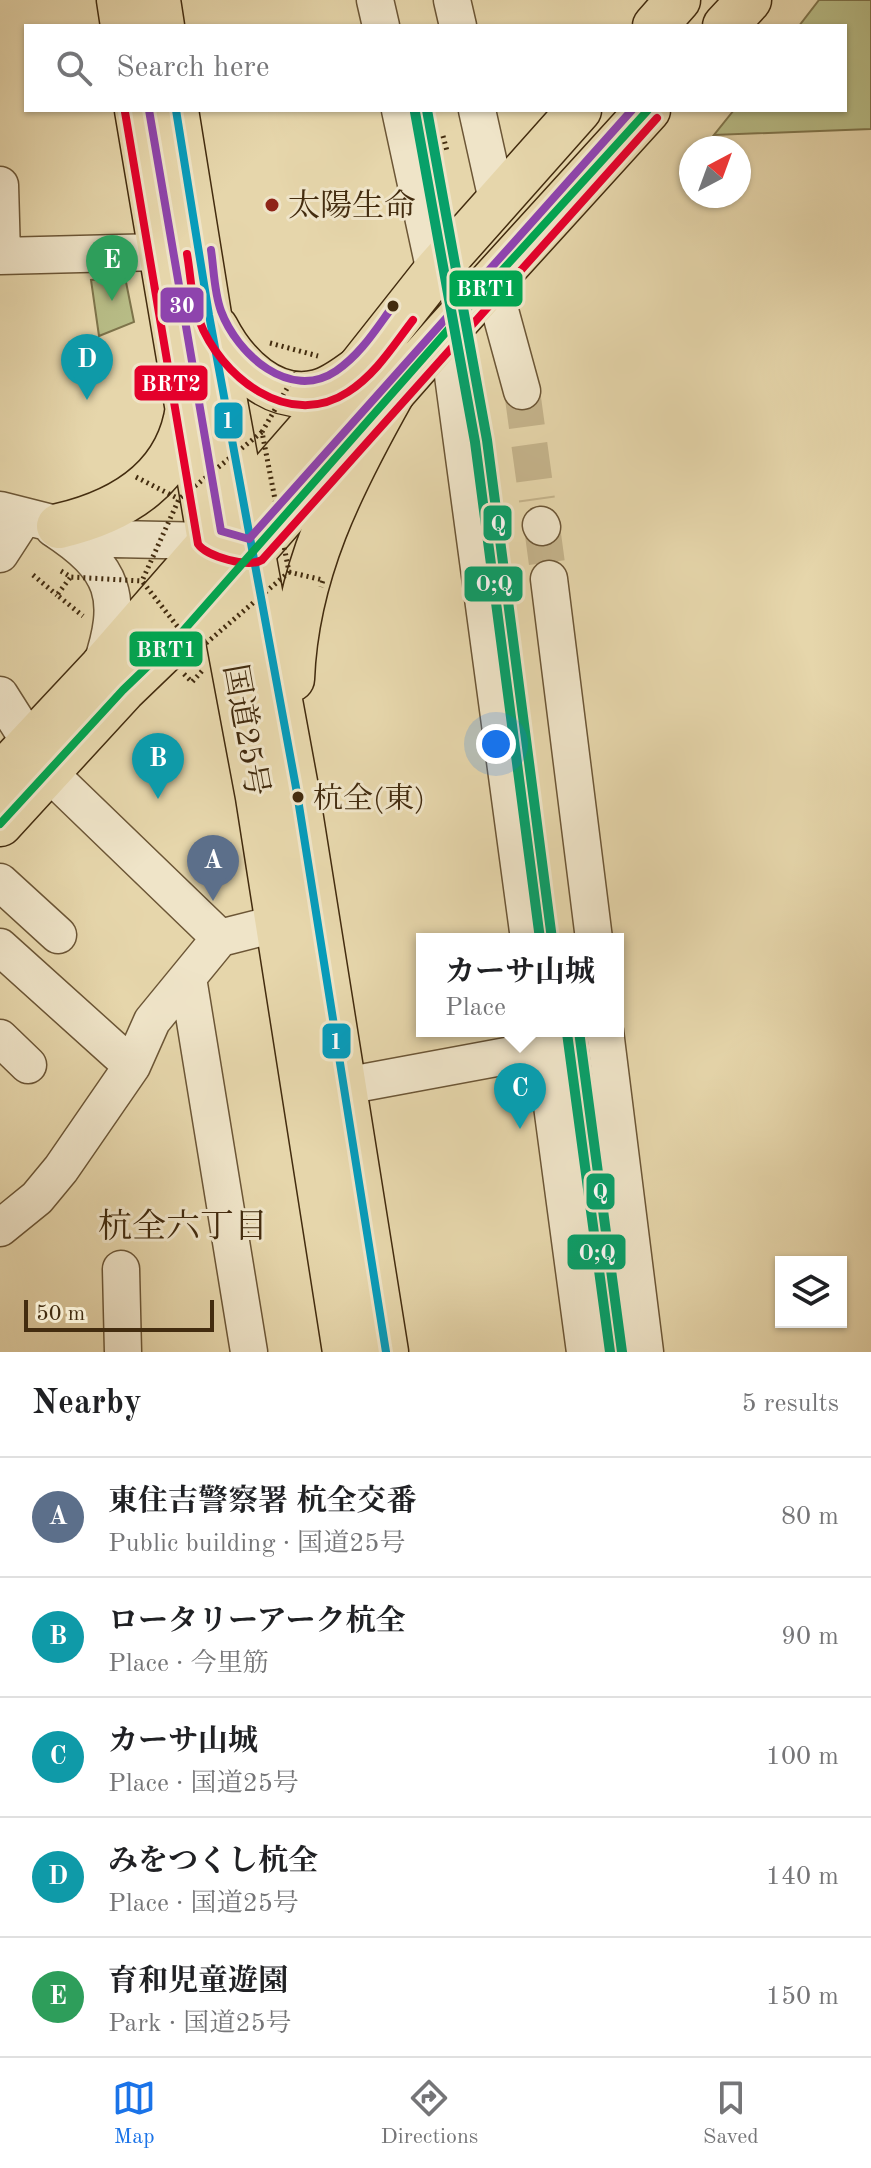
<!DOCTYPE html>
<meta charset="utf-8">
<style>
:root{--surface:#fff;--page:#f6f6f6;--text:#202124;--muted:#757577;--line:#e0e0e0;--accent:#1a73e8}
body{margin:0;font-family:"Old Standard TT","Noto Serif JP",serif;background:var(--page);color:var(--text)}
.controls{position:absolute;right:24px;bottom:24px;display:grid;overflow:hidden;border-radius:0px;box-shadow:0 2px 6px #0004}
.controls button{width:72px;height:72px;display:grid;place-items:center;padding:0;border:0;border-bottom:2px solid var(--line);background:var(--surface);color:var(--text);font:40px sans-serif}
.compass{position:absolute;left:679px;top:136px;width:72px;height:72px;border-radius:50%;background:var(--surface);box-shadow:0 2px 6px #0004;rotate:41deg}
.scale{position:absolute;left:24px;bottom:20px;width:190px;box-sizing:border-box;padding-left:8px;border:4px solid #432c0f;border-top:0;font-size:22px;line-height:28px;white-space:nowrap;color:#432c0f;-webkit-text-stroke:6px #efe4c8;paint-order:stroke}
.you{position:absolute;left:496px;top:744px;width:28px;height:28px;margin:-20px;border:6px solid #fff;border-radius:50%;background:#1a73e8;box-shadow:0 0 0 12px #1a73e833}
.badge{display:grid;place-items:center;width:52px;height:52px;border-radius:50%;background:var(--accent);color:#fff;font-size:26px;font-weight:700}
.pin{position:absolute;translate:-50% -66px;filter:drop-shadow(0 2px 4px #0008)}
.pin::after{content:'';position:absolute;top:42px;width:28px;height:24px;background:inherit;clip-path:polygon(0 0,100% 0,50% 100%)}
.popup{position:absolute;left:416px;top:933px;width:208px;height:104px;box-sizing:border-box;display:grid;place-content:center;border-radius:0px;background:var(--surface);filter:drop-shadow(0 2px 6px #0005);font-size:26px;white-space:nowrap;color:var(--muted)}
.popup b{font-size:30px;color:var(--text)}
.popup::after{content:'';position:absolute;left:50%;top:100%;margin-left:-16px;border:16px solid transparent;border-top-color:var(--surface)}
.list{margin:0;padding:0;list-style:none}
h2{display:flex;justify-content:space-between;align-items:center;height:104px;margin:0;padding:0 32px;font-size:34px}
h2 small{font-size:26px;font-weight:400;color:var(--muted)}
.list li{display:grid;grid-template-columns:52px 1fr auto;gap:24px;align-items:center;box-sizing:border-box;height:120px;padding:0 32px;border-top:2px solid var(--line)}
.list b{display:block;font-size:30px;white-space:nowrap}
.list p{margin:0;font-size:26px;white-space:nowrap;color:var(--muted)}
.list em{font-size:26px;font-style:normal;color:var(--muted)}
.icon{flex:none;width:44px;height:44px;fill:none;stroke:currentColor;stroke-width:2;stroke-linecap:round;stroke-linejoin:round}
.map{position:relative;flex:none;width:871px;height:1352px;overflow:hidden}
.search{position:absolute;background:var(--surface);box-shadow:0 2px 6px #0004;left:24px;right:24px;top:24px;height:88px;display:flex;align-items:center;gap:20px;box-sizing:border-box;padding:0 28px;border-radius:0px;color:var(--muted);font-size:30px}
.sheet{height:704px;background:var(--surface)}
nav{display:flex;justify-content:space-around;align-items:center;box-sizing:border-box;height:112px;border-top:2px solid var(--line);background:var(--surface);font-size:22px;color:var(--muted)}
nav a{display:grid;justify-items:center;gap:4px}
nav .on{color:var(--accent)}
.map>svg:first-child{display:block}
.green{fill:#b8bd87;stroke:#7e744b;stroke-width:2}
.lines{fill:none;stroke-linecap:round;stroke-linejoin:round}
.minor-tunnel{stroke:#c5b48c;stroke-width:36;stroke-dasharray:36 18;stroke-linecap:butt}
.minor-casing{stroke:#6c5636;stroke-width:39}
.major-casing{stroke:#432c0f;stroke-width:47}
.highway-casing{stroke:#432c0f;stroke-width:47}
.path{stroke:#432c0f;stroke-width:5;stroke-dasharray:2 4;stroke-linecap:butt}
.minor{stroke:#efe4c8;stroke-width:36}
.major{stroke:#e6d6ab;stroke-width:44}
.highway{stroke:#e6d6ab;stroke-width:44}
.path-bridge{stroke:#432c0f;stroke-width:5;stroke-dasharray:2 4;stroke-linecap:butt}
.bus-1-casing{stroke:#efe4c8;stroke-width:14}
.bus-2-casing{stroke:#efe4c8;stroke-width:14}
.bus-3-casing{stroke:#efe4c8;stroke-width:14}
.bus-4-casing{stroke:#efe4c8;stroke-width:14}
.bus-1{stroke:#079cbb;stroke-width:8}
.bus-2{stroke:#e4002b;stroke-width:8}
.bus-3{stroke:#8e44ad;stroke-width:8}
.bus-4{stroke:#00a651;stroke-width:8}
.rail-1-casing{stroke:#efe4c8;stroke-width:16}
.rail-2-casing{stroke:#efe4c8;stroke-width:16}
.rail-1{stroke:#08a069;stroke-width:10}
.rail-2{stroke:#08a069;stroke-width:10}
.poi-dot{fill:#8f2418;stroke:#efe4c8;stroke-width:3}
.bus-dot{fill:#432c0f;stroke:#efe4c8;stroke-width:3}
.labels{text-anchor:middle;stroke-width:6;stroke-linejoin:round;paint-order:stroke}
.bus-label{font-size:30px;fill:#432c0f;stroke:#efe4c8;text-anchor:start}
.poi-label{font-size:32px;fill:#432c0f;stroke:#efe4c8;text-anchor:start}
.street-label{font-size:32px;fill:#432c0f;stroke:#efe4c8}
.neighbourhood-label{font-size:34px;fill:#432c0f;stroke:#efe4c8}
.line-badge{stroke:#efe4c8;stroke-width:3}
.badge-label{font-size:22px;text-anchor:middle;font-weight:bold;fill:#fff}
</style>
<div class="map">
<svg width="871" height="1352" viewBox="0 0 871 1352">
<rect width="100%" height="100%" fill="#e6d6ab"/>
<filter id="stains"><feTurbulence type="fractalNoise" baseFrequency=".0025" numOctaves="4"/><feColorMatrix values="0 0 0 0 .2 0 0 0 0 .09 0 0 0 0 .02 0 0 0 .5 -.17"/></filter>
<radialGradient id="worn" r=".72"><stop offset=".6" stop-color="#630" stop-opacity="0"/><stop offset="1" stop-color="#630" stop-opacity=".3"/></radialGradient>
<!-- green -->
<path class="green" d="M819,0H871V129L714,135L734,110H845V26H799Z
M125,277L134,322L99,336L91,280Z"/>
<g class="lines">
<!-- minor-tunnel -->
<path class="minor-tunnel" d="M522,391L537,500
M542,527L549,579"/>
<defs>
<path id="minor" d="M375,0L381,26
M452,0L458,26
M400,110L435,272
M477,110L497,200
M0,185L2,256
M0,256L160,252
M492,281L522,391
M447,331L529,939
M0,510L115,539L210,541L230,546
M541,525L542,527
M53,528C115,568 124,598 101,666
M0,554L24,517
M549,579L594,939
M0,695L31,744
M48,772L220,938
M0,882L58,935
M0,947L132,1066
M188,978L249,1352
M542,1031L585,1352
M605,1031L645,1352
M0,1038L28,1065
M318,1091L544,1049
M0,1228L37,1198L61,1169L132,1066L152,1021L220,938L279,923
M121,1269L123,1352"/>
<path id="major" d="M655,26L678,0
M725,26L749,0
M0,776L101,668L326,410L435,272L579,110
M0,824L123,690L176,639L447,331L648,110"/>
<path id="highway" d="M119,0L123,26
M158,0L162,26
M137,110L210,541L258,797L345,1352
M176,110L209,315L297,793L386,1352
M216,328C235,365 273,404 318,392C334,388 348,376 361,367
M59,526C123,511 179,477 188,407
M292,679C296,573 341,485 392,394"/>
</defs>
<!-- minor casing -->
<use href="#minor" class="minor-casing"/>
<!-- major casing -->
<use href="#major" class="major-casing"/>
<!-- highway casing -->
<use href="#highway" class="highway-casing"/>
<!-- path -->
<path class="path" d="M443,136L447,151
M270,343L318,356
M33,575L57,595
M70,578L57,595L83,616
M184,674L192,682L202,671"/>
<!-- minor -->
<use href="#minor" class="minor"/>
<!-- major -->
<use href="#major" class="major"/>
<!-- highway -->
<use href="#highway" class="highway"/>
<!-- path-bridge -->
<path class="path-bridge" d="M262,432L297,371
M136,477L179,499
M61,571L71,577L142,581
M289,572L323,580L321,587
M197,651L289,572L262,432L179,499L142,581L195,649L200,655"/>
<defs>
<path id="bus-1" d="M176,110L209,315L297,793L386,1352"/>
<path id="bus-2" d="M125,112L198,544C207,557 249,568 262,560L657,118
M187,254C191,276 191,299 199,320C220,376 288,431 348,392C376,374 393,346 413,320"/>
<path id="bus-3" d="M149,110L221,531L249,539L632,110
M211,250C214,270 214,292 221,311C237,354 290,402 336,371C361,354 376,329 393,306"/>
<path id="bus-4" d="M0,824L123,690L176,639L447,331L648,110"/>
</defs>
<!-- bus-1 casing -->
<use href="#bus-1" class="bus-1-casing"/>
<!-- bus-2 casing -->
<use href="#bus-2" class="bus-2-casing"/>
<!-- bus-3 casing -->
<use href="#bus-3" class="bus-3-casing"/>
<!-- bus-4 casing -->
<use href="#bus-4" class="bus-4-casing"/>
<!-- bus-1 -->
<use href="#bus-1" class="bus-1"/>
<!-- bus-2 -->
<use href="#bus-2" class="bus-2"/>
<!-- bus-3 -->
<use href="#bus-3" class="bus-3"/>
<!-- bus-4 -->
<use href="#bus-4" class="bus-4"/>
<defs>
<path id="rail-1" d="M427,110L487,440L552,939
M579,1031L622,1352"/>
<path id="rail-2" d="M415,112L475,442L540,939
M567,1033L610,1352"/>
</defs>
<!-- rail-1 casing -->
<use href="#rail-1" class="rail-1-casing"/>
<!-- rail-2 casing -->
<use href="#rail-2" class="rail-2-casing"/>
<!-- rail-1 -->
<use href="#rail-1" class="rail-1"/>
<!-- rail-2 -->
<use href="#rail-2" class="rail-2"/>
</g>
<!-- markers -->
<circle class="poi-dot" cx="272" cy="205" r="8"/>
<g class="bus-dot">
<circle cx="393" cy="306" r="7"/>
<circle cx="298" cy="797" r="7"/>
</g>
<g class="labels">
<!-- bus labels -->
<g class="bus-label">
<text x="313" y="808">杭全(東)</text>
</g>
<!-- poi labels -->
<g class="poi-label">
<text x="288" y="216">太陽生命</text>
</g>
<!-- street labels -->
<g class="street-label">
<text transform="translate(247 730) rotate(80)" y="11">国道25号</text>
</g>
<!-- neighbourhood labels -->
<g class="neighbourhood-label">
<text x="183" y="1237">杭全六丁目</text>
</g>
</g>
<g class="line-badge">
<rect x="448" y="269" width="76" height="39" rx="8" fill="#00a651"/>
<rect x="159" y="286" width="46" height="38" rx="8" fill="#8e44ad"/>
<rect x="133" y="364" width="76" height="38" rx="8" fill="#e4002b"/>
<rect x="213" y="401" width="31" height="39" rx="8" fill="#079cbb"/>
<rect x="482" y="504" width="31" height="38" rx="8" fill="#08a069"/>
<rect x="463" y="565" width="61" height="38" rx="8" fill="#08a069"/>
<rect x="128" y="630" width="76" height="38" rx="8" fill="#00a651"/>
<rect x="321" y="1022" width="31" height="38" rx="8" fill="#079cbb"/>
<rect x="585" y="1172" width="31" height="39" rx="8" fill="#08a069"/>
<rect x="566" y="1233" width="61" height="38" rx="8" fill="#08a069"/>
</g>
<g class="badge-label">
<text x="486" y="296">BRT1</text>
<text x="182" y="313">30</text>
<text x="171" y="391">BRT2</text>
<text x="228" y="428">1</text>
<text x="498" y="531">Q</text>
<text x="494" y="591">O;Q</text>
<text x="166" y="657">BRT1</text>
<text x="336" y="1049">1</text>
<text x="600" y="1199">Q</text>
<text x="597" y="1260">O;Q</text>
</g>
<rect width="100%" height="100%" filter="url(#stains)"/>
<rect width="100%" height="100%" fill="url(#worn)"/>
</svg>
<div class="controls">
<button><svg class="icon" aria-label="layers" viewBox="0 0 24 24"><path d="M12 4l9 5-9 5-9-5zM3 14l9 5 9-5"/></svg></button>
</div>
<svg class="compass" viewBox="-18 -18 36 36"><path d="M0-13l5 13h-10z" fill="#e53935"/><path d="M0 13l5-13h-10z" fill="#757577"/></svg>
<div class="scale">50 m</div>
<div class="you"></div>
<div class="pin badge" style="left:213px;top:901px;background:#5c6f8a">A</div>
<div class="pin badge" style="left:158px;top:799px;background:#0f9aa8">B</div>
<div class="pin badge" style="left:520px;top:1129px;background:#0f9aa8">C</div>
<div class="popup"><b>カーサ山城</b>Place</div>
<div class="pin badge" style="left:87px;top:400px;background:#0f9aa8">D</div>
<div class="pin badge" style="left:112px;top:301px;background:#2e9e5b">E</div>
<div class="search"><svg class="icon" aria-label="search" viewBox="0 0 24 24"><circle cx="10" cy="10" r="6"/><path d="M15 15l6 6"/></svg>Search here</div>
</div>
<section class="sheet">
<h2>Nearby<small>5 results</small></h2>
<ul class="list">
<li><span class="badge" style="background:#5c6f8a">A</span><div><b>東住吉警察署 杭全交番</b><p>Public building · 国道25号</p></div><em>80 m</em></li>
<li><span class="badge" style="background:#0f9aa8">B</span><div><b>ロータリーアーク杭全</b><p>Place · 今里筋</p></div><em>90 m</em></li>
<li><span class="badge" style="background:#0f9aa8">C</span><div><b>カーサ山城</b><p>Place · 国道25号</p></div><em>100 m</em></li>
<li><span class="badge" style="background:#0f9aa8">D</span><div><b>みをつくし杭全</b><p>Place · 国道25号</p></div><em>140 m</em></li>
<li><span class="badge" style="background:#2e9e5b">E</span><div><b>育和児童遊園</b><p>Park · 国道25号</p></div><em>150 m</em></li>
</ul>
</section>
<nav>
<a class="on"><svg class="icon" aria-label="map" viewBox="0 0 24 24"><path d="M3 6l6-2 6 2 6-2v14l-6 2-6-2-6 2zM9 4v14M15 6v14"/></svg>Map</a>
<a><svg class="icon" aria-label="directions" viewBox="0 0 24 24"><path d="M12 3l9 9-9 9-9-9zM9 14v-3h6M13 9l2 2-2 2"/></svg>Directions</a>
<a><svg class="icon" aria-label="saved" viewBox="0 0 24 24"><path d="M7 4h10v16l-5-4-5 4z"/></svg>Saved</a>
</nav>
